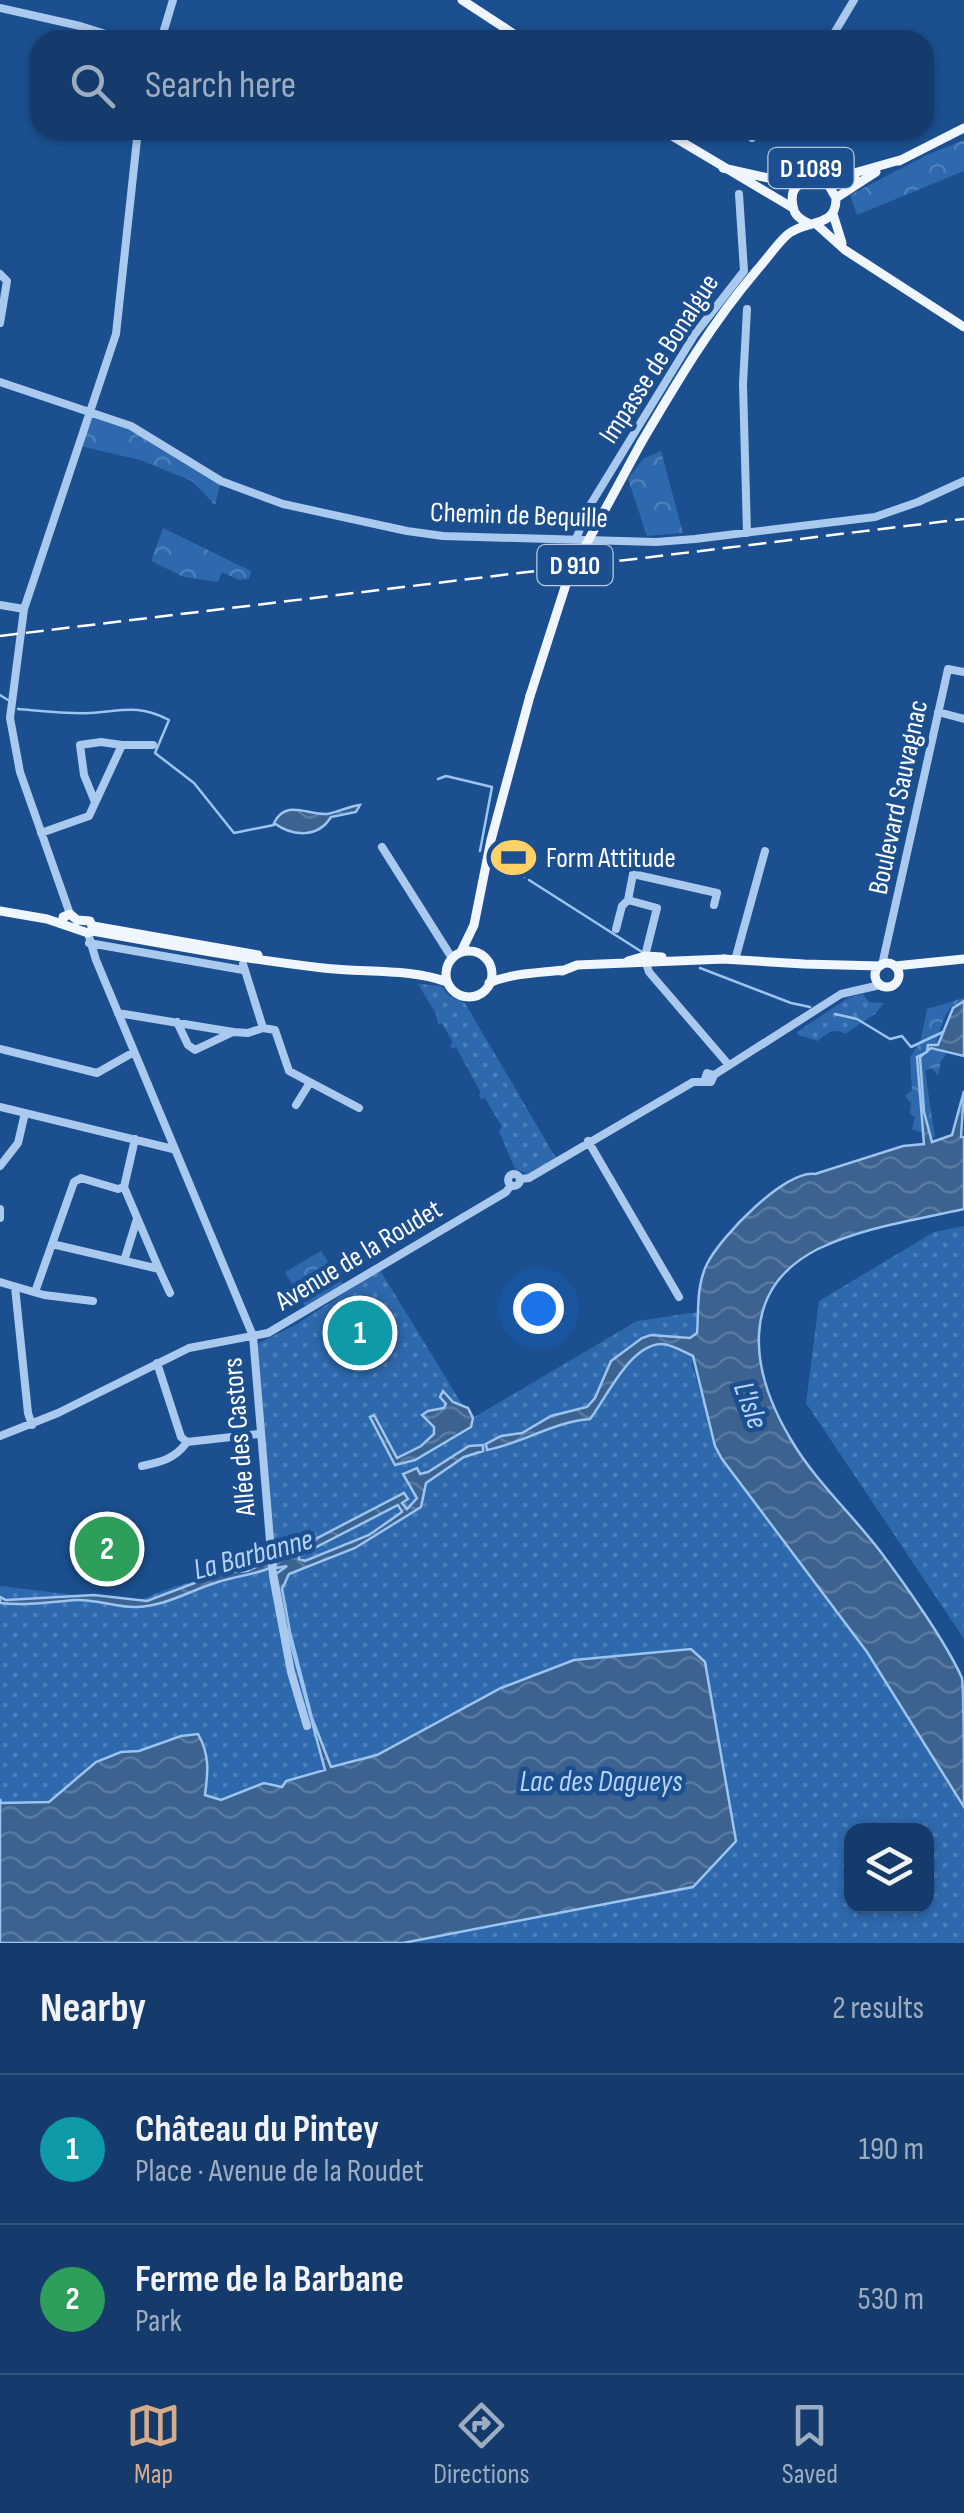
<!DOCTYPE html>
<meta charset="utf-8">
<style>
:root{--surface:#143b6b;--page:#214673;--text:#f1f3f6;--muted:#9dadc1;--line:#33557e;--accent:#d6ab8b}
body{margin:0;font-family:"Sofia Sans Condensed",sans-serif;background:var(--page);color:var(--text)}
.controls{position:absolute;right:30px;bottom:30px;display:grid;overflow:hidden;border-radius:20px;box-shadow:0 2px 8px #0004}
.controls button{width:90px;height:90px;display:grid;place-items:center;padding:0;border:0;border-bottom:2px solid var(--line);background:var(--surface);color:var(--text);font:50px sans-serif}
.you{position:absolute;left:538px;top:1308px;width:35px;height:35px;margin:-25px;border:8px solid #fff;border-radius:50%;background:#1a73e8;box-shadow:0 0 0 15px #1a73e833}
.badge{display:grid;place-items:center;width:65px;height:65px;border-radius:50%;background:var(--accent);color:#fff;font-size:32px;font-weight:700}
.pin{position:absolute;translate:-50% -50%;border:5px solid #fff;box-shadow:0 2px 10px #0006}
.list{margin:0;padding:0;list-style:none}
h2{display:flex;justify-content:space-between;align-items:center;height:130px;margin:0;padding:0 40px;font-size:42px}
h2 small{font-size:32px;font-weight:400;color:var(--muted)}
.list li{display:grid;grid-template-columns:65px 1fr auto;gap:30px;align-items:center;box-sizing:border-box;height:150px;padding:0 40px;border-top:2px solid var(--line)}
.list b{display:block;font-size:38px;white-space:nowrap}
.list p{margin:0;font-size:32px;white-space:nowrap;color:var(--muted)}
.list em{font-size:32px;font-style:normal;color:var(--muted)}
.icon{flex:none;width:55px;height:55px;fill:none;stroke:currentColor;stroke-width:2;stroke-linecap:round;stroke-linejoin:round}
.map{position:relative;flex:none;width:964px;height:1943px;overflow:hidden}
.search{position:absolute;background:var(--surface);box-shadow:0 2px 8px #0004;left:30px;right:30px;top:30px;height:110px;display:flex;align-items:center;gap:25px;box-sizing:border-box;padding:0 35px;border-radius:30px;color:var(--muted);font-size:38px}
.sheet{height:430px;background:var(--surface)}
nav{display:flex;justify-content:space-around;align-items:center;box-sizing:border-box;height:140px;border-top:2px solid var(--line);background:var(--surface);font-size:28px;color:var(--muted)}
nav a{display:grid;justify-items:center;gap:5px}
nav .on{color:var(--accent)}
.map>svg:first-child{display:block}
.grass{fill:url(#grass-dots);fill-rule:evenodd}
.forest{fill:url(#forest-crowns)}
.water{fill:url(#water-waves);stroke:#9cc4f0;stroke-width:2.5;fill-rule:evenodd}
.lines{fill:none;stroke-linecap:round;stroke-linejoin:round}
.stream{stroke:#9cc4f0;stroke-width:2.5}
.minor{stroke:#a9c9ee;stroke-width:8}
.major{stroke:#f0f6ff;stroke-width:9}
.rail{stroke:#fff;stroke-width:2.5;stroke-dasharray:18 8;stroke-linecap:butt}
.major-bridge{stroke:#f0f6ff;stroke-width:9}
.labels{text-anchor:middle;stroke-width:9;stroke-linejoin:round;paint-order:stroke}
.shield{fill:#1b4f8f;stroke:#bbcadd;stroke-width:2.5}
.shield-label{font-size:25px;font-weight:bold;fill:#fff}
.street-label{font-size:28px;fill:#fff;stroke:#1b4f8f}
.poi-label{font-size:28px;fill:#fff;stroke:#1b4f8f;text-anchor:start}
.water-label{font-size:30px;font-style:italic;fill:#b5d3f5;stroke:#1b4f8f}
</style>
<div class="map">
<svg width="964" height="1943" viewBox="0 0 964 1943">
<defs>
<pattern id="grass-dots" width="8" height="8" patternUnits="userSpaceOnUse" patternTransform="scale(2.5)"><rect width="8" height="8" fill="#2e69ad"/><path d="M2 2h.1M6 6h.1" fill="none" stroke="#4d80b9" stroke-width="1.8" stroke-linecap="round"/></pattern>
<pattern id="forest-crowns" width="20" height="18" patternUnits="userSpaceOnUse" patternTransform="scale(2.5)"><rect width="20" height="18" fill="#2e69ad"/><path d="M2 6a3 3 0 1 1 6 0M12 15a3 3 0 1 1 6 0" fill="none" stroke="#4d80b9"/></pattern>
<pattern id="water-waves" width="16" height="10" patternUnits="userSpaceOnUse" patternTransform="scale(2.5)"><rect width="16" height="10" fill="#3c6290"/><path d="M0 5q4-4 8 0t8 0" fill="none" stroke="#597aa1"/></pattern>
</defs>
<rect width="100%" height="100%" fill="#1b4f8f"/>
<!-- grass -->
<path class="grass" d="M418,984L442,986L448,995L465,1003L556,1158L528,1174L515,1169L499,1131L502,1127L485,1098L481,1099L479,1095L481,1093L456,1047L452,1049L450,1045L453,1043L442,1023L438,1025L436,1014Z
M863,994L869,1002L884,1003L875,1014L845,1034C834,1027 826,1034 818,1041L798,1035L797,1032L848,998Z
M964,1226V1639L806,1403L819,1301L934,1232Z
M380,1270L471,1419L637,1321L698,1312L692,1364L721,1460L866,1652L964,1809V1943H0V1586L134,1602L173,1587L267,1562L253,1342L259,1343L297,1324ZM852,1830H926V1906H852Z"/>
<!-- forest -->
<path class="forest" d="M964,140V171L857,215L850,195L927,155Z
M93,417L131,426L221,481L215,505L192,481L140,460L80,446Z
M661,451L683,533L647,536L628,479L643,459Z
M163,528L251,571L249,579L239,580L222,572L218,582L184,577L151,561Z
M964,998V1003C946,1001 942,1025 937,1040L946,1055L941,1061L938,1076L932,1068L925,1071L935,1138L912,1129L915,1117L910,1114L911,1103L905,1096L912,1090L910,1058L921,1039L927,1009Z
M321,1251L343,1284L305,1306L285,1272Z"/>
<!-- water -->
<path class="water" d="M360,805L356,812L331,817C318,838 293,837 274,823C286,799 307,815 327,814C336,813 349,806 360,805Z
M964,1001V1056L931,1048L920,1057L924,1112L932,1142L952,1135L964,1091L961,1137H964V1209C916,1220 863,1227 818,1249C737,1290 751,1372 790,1438C814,1480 851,1513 880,1551C904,1583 946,1642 962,1678C964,1694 964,1783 964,1807L867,1652L722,1459L715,1446L693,1356C684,1352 671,1344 662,1344C630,1344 607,1397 590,1419C553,1422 523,1443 487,1450L486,1444L501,1436L522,1433L551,1416L587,1407L595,1398L611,1361L642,1338L651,1335L690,1338L697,1333C699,1310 696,1286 707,1264C720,1237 786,1169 815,1174L903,1146L924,1144L917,1057L927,1052L928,1045H938L953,1008Z
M443,1391L453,1402L468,1408L473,1418L471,1427L415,1460L395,1465L370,1417L374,1415L397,1458L421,1446L434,1434V1427L422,1415L428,1411L444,1408L446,1404L440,1397Z
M483,1445V1451L464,1457L426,1483L421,1507L413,1512L355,1548L289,1574L282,1589L290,1632L312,1718L331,1767L377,1755L501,1688L574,1660L691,1649L705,1662L736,1841L693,1887L403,1943H0V1799L1,1803L49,1802L96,1762L121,1752L139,1751L181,1736L198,1734C210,1755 208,1772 205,1795L221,1800L264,1783L282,1787L286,1781L325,1770L286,1626L276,1574L287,1566L276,1568L275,1560L404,1493L408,1499L402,1503L407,1509L417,1498L403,1474L417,1468L420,1474L428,1472L469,1446ZM398,1505L402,1512L369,1535L305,1561L299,1559V1556Z
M269,1561L270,1568C253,1575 236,1576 218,1582C191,1590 166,1606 137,1607C117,1608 97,1599 76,1600C51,1602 25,1606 0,1603V1597L6,1600L94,1595L147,1601L221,1573L247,1571Z"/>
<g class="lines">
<!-- stream -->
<path class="stream" d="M0,695L8,700
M18,709C42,711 67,714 91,713C123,711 138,704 169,720L155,753L194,783L234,833L274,825
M438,779L446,776L492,787L480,851
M496,859L524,877
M529,880L642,952
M700,968L791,1003L810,1007
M835,1014L857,1019L890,1039L902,1036L911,1047L943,1032"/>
<!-- minor -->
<path class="minor" d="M0,8L80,26L125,40
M161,40L173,0
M830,40L854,0
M752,138L758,130
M0,274L7,281L0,323
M0,382L131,426L221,481L283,504L407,531L443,536L656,542L695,539L875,517L918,502L964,481
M747,533L743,384L747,309
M576,539L589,507L695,334L744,271L739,194
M0,605L24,609
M938,712L964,719
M95,802L84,775L80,745L101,742L122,745
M41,833L89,816L122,745H153
M382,847L452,958
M628,900L633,874L717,893L714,905
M70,914L20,772L10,718L24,609L116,334L138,130
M616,929L622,906L628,900L657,908L645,956
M88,933L96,960L253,1336L273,1576L291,1672L307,1726
M89,943L243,970
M735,960L765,851
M646,963L649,972L728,1064
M243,964L263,1028L275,1030L289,1071L359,1108
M882,965L948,669L964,672
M118,1013L233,1032L248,1033L263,1028
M177,1022L188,1045L195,1050L233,1032
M0,1049L97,1073L134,1052
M714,1075L841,994L880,985
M296,1105L309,1084
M0,1107L173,1149
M135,1139L124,1187L159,1269
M588,1141L679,1297
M0,1166L18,1143L25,1113
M508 1180a6 6 0 1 1 12 0a6 6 0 1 1-12 0Z
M520,1179L529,1178L693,1082H711L714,1075L707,1073L705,1079
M0,1209V1218
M52,1244L159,1269L170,1293
M124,1261L137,1219
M0,1282L44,1295L93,1301
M15,1287L28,1413L32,1425
M35,1292L74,1182L81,1178L118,1189L124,1187
M157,1363L181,1437L187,1442L259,1434
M0,1436L58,1413L189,1348L268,1333L506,1192L511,1185
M142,1466C161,1462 175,1459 187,1442"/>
<!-- major -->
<path class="major" d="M462,0L523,40
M662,130L793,208
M899,161L964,128
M723,168L773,179L810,168L854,173L900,160
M836,198L876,172
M833,214L842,243
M808,223C800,219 794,215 793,206C787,175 816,183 832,184C840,185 848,182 856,179
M816,224L845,250L964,327
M641,443C677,382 711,324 757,270C767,259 776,245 787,235C805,219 837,229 836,198L828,184
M0,911L47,919L88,933L93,929L90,921L77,920L70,914L63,917V923
M93,926L258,955
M92,931C169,945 245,959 323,968C364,973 408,968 447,982
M446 974a23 23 0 1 1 46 0a23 23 0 1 1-46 0Z
M461,952L474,925L491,840L530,696
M723,959L804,964
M628,961L645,956L662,957
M875 975a12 12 0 1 1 24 0a12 12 0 1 1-24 0Z
M803,964L880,966
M895,966L964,959
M562,971L577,965L725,959
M489,983C512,973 539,973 564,970"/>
<!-- rail -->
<path class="rail" d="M0,636L964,519"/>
<!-- major-bridge -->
<path class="major-bridge" d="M530,696L568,578L641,443"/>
</g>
<!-- icons -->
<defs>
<symbol id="stadium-bare" viewBox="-9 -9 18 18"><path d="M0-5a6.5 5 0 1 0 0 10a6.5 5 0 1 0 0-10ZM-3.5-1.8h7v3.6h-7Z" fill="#ffd166" stroke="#1b4f8f" stroke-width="2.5" paint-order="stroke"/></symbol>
</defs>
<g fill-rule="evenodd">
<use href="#stadium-bare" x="482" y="826" width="63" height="63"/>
</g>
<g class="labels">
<!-- shield labels -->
<g class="shield">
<rect x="768.5" y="148" width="85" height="40" rx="8"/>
<rect x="537.5" y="545" width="75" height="40" rx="8"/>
</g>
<g class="shield-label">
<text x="811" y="177">D 1089</text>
<text x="575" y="574">D 910</text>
</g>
<!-- street labels -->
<g class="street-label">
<text transform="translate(658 358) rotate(-57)" y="10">Impasse de Bonalgue</text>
<text transform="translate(519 514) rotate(2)" y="10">Chemin de Bequille</text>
<text transform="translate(897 797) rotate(-78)" y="10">Boulevard Sauvagnac</text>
<text transform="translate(358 1254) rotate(-31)" y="10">Avenue de la Roudet</text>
<text transform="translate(238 1437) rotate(-95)" y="10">Allée des Castors</text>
</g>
<!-- poi labels -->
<g class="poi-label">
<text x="546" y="867">Form Attitude</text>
</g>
<!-- water labels -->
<g class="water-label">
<text transform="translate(751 1405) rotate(70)" y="10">L'Isle</text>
<text transform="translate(253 1554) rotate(-15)" y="10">La Barbanne</text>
<text x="601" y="1791">Lac des Dagueys</text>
</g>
</g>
</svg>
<div class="controls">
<button><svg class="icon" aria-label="layers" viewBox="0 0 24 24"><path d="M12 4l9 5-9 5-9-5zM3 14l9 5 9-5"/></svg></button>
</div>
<div class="you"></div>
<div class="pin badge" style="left:360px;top:1333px;background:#0f9aa8">1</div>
<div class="pin badge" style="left:107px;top:1549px;background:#2e9e5b">2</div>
<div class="search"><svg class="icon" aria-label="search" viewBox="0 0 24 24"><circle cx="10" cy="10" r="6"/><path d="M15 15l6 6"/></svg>Search here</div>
</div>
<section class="sheet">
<h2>Nearby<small>2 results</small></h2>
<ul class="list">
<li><span class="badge" style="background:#0f9aa8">1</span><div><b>Château du Pintey</b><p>Place · Avenue de la Roudet</p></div><em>190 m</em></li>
<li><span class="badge" style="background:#2e9e5b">2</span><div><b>Ferme de la Barbane</b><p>Park</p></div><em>530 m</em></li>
</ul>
</section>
<nav>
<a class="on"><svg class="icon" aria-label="map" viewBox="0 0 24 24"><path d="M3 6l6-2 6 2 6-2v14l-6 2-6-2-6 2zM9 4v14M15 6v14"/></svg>Map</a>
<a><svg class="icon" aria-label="directions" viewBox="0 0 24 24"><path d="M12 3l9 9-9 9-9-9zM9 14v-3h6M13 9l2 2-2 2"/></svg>Directions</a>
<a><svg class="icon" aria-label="saved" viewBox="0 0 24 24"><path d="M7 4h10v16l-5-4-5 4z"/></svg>Saved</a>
</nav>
